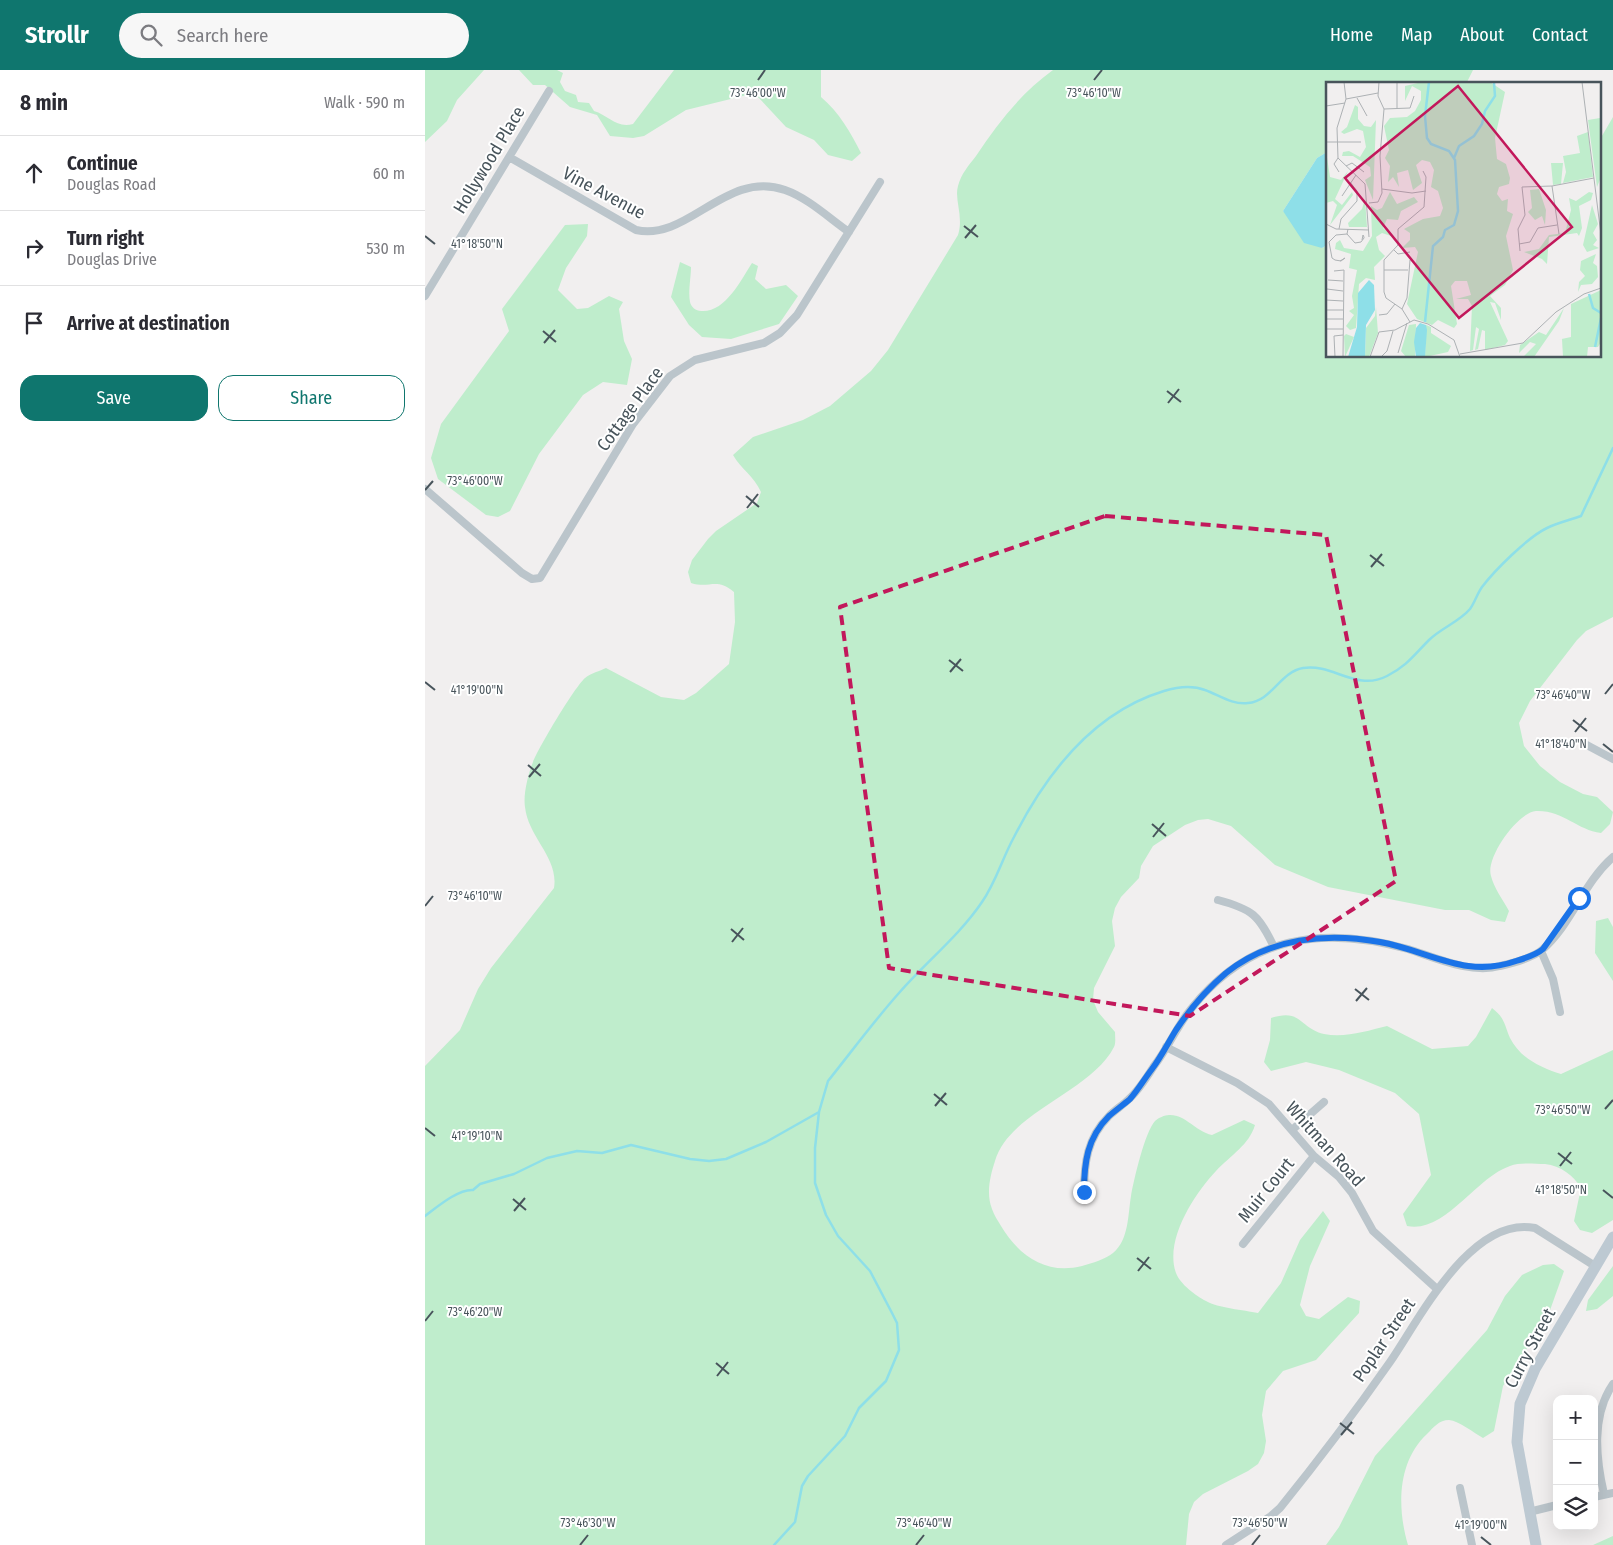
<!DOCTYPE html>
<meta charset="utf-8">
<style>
:root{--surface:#fff;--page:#f7f7f7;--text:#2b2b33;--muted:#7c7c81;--line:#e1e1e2;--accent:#0f766e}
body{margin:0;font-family:"Fira Sans Condensed",sans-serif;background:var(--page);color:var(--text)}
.controls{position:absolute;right:15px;bottom:15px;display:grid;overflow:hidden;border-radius:10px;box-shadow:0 5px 20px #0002}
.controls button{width:45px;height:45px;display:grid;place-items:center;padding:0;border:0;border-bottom:1px solid var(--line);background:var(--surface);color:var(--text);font:25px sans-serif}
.stop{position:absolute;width:15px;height:15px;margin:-11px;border:4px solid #1a73e8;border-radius:50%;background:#fff}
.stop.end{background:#1a73e8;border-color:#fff;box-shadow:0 1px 5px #0008}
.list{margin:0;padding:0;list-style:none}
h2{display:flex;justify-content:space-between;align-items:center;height:65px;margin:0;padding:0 20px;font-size:21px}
h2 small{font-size:16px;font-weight:400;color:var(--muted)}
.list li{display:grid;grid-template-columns:32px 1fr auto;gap:15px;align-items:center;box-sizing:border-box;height:75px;padding:0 20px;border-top:1px solid var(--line)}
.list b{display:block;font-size:19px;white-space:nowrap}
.list p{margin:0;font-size:16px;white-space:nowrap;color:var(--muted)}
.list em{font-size:16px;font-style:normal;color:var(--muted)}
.actions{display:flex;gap:10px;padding:15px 20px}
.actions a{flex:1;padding:11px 0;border:1px solid var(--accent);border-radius:15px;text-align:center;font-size:18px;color:var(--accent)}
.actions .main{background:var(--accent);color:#fff}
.icon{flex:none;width:28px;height:28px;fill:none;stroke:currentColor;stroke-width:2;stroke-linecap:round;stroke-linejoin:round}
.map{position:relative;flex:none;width:1188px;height:1475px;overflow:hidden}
header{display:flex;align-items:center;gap:30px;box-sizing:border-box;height:70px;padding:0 25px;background:var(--accent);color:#fff}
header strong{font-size:24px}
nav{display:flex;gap:28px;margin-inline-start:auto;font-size:18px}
.search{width:350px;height:45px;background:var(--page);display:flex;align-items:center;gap:12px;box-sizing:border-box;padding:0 18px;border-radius:28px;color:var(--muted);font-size:19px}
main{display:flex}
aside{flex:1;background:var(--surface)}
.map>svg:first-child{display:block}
.green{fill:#bfedcc}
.water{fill:#8edfe8}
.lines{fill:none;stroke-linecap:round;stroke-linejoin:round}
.stream{stroke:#8edfe8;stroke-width:2.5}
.street{stroke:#bbc5cb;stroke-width:8}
.secondary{stroke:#bdc9d2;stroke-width:11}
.route{stroke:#1a73e8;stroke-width:6}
.marked{fill:none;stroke:#c2185b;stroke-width:4;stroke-dasharray:10 6;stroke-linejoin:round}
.ticks{fill:none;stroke:#48545b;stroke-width:2}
.labels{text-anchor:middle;stroke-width:4;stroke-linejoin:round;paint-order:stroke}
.street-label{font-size:18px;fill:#48545b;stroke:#fff}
.inset-river{fill:none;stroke:#8edfe8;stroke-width:2.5}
.inset-road{fill:none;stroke:#adb1b4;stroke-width:1}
.view{fill:#c2185b;fill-opacity:0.15;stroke:#c2185b;stroke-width:2.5}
.inset-edge{fill:none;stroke:#48545b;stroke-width:2.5}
.ticks-label{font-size:12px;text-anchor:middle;fill:#48545b;stroke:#fff;stroke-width:4;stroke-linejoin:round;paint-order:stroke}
</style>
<header>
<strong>Strollr</strong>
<div class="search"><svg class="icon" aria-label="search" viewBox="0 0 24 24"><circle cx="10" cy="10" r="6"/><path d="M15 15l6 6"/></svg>Search here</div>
<nav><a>Home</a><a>Map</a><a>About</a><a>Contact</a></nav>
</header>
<main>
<aside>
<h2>8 min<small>Walk · 590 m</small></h2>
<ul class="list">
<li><svg class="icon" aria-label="ahead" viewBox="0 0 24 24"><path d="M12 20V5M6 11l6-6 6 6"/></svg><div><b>Continue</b><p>Douglas Road</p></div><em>60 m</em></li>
<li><svg class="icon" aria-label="right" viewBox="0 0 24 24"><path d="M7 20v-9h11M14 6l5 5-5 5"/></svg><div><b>Turn right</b><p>Douglas Drive</p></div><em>530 m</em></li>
<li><svg class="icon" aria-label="arrive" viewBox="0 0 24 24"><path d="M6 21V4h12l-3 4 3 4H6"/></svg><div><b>Arrive at destination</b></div></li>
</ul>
<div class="actions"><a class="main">Save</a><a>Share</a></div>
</aside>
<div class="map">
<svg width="1188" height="1475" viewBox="0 0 1188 1475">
<rect width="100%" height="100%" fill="#f1efef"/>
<!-- green -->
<path class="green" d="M0,0H59L32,30L22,51L0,72Z
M94,0H132L138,3L135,12L140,21L151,25L153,32L164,33L169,41C183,45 192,59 208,54L249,0H396V27C414,42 426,63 436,83L427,91L403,85L389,70L361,57L334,28L322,25L261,40L219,66L208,68L185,66L172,45L145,37L120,15H108Z
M628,0H1048L1041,14H902V82L892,88L858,141L897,178L902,175V286H1174V71L1188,47V547L1161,561L1152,570L1105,631L1094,653L1099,676L1115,696L1135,712L1158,724L1172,727L1188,742L1185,754L1176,763C1152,760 1138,740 1111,741C1093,742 1060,788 1066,806C1069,818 1078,830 1084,841L1080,852L1066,850L1044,840H1020L903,817L850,795L806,756L783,749L773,750L760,755L728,776L716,796L714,808L696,827L690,838L687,851L690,876L669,918L668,930L673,942L690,962C690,967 691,973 689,977C666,1022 584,1042 570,1091C565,1106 561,1124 567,1139C569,1145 573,1151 576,1156C594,1186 621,1205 657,1196C668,1193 680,1189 688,1183C704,1170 703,1144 706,1126C709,1109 720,1062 730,1051C733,1048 740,1045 744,1045C760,1044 770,1061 787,1065L819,1050L830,1055C824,1075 806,1085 791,1101C770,1123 739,1170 751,1203C755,1214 771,1226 781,1231C793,1238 819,1240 833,1243L856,1213L875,1170L898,1141L905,1151L885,1196L875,1235L881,1246L894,1249L923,1227L935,1231L934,1243L891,1290L858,1301L841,1321L837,1345L841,1371L839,1383L833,1394L823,1401L778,1424L769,1432L764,1444L761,1475H0V996L35,960L53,919L66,898L129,818C134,788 103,767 100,737C98,725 103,704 108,692C114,677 149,618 160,608C166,603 175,601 181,598L236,627L259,630L271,623L304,594L310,552L309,522C291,507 285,519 266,513L263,502L267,490L283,469L291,461L332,433L336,422C329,406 316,399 308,385L328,367L378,350L405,336L446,301L463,280L533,165C539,146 529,130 533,116C536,104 544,95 551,86C573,53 596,23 628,0Z
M163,154L162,166L141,198L133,220L152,239L163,238L184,226L198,232L194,239L199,271L207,289L202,315L178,312L158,325L114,384L85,441L73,447L61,445L13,409L6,388L16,354L84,261L77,239L140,155Z
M255,192L266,197C266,207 263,222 265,232C266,237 271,241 276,241C300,243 316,210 327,193L333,196L330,209L341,219L361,215L373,226L354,254L306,269L277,267L264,255L246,227Z
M1183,848L1188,857V911L1170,883L1171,851Z
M1067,938C1080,948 1079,954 1085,968C1095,988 1116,998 1136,1004L1188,980V1150L1167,1163L1155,1160L1149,1151L1156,1118C1148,1105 1136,1096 1120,1094C1109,1094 1095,1092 1085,1096C1051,1107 1020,1164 982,1156L978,1144L1006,1105L994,1044L970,1023L914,1000L881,992L846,1001L839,992L845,970L846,948C877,938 874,958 899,964C920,968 942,961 962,956L1007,979L1043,976L1051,967Z
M1129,1194L1139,1201L1124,1243L1078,1316L1069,1361L1058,1368C1049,1363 1034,1351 1024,1350C1014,1350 1009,1357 1002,1364C972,1392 972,1438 983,1475H901L914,1457L950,1386L1062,1260L1080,1226L1097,1205L1118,1195Z
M1188,1196V1226L1172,1239L1161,1241L1163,1230Z
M1188,1466V1475H1168Z"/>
<!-- water -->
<path class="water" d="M902,82V175L897,178L879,173L858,141L892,88Z"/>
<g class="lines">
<!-- stream -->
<path class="stream" d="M0,1146C12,1137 33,1119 48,1120L55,1114L89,1104L122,1088L152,1081L177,1083L206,1075L265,1089L284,1091L301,1089L341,1072L394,1042
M349,1475L370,1452L377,1416L383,1406L420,1366L434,1338L461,1311L474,1280L472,1253L467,1243L445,1201L413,1166L401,1145L390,1113V1078L394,1042L403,1011C427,981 449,951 474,923C501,892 534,866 557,832C571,812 577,789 589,767C621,704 669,642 739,621C752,617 767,615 780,620C794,625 807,635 823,633C847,631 855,602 878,598C908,593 931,622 962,606C982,596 989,585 1004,570C1016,558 1034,552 1045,539C1050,532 1052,524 1057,517C1070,500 1103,467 1122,458C1132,453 1145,450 1156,446L1188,378"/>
<!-- street -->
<path class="street" d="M84,87L211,160C263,172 301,99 360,120C383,128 404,148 424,162
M0,226L124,21
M0,419L97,503L107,509L115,508L208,354L245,306L270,290L339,273L355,263L372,245L455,112
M1158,673L1188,689
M793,830C827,839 834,845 849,877
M1116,881L1128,909L1135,942
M741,977L812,1013L844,1034L889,1086L914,1107L927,1123L948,1161L1012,1219
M867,1060L899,1032
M659,1123C659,1093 662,1068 684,1046C690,1040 698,1035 704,1029C714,1020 722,1007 729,996C743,978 752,956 766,939C824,866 897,855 983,879C1011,888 1046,904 1075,896C1088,893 1107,888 1117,880C1147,854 1158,813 1188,787
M818,1174L889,1086
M1035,1418L1047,1475
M1179,1424C1171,1389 1166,1346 1188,1314
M1169,1427L1188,1423
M1104,1442L1132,1435
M801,1475L846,1446L855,1438C893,1391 930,1342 965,1292C994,1250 1046,1145 1110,1158L1170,1196"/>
<!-- secondary -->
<path class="secondary" d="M1111,1475L1092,1372L1095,1334L1110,1299L1188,1167"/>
</g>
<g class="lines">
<!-- route -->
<path class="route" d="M659,1122C659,1093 662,1068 684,1046C691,1040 698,1035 705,1029C713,1020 720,1008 727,999C736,987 743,973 751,960C765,939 781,920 801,903C845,868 901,862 955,872C1005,881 1040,909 1091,891C1101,888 1111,885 1118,879L1154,828"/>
</g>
<!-- marked area -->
<path class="marked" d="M680,446L901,465L971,811L765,946L464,898L415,537Z"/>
<!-- ticks -->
<path class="ticks" d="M333,10L340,0M669,10L677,0M539,156L553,167M0,166L10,174M540,168L551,155M118,261L131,272M119,273L130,260M742,321L756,332M743,333L754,319M0,420L8,411M321,426L334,437M322,438L333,424M945,485L959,496M946,497L957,484M524,590L538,601M525,602L536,589M0,612L10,620M1180,624L1188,614M1148,650L1162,661M1150,662L1161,648M1178,674L1188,682M103,695L116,706M104,707L115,694M727,754L741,766M728,767L739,753M0,836L8,826M306,859L319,870M307,872L318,858M930,919L944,930M931,931L942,918M509,1024L522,1035M510,1036L521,1023M1180,1039L1188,1030M0,1058L10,1066M1133,1083L1147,1094M1135,1096L1146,1082M1178,1120L1188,1128M88,1129L101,1140M89,1141L100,1128M712,1188L726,1199M713,1201L724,1187M0,1251L8,1241M291,1293L304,1304M292,1306L303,1292M915,1353L929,1364M916,1365L927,1352M1056,1467L1066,1475M155,1475L163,1465M491,1475L499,1465M827,1475L835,1465"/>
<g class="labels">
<!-- street labels -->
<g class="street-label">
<text transform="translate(64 90) rotate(-59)" y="6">Hollywood Place</text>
<text transform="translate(179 123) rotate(28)" y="6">Vine Avenue</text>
<text transform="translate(205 339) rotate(-54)" y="6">Cottage Place</text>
<text transform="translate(900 1074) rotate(48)" y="6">Whitman Road</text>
<text transform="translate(841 1120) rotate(-51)" y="6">Muir Court</text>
<text transform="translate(959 1270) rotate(-56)" y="6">Poplar Street</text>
<text transform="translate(1105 1278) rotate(-62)" y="6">Curry Street</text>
</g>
</g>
<!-- overview -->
<g transform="translate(901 12)">
<rect width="275" height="275" fill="#f1efef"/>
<path d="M96,0H164L179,10L169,56L171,77L180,82L184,96L183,102L173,105L171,112L176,119L182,117L181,129L187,132L180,154L187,188L179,203L164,214L175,226V238L169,221L164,220L182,259L179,263L159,268V249L156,248L152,267L149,268L153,247L150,245L147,268L144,269L146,224L142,217H130L145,213L141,199H129L125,204L131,242L128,246L112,238L106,243L91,237L81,222L92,170L89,165L76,166L84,158V151L78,147L97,137L114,134L117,126L112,109L105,105L108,88L104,80L96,78L90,83L96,101L87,108L82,88L71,91L73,105L67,95L62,100L64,84L59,76L63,68L58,44L64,36L81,35L89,29L95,18V9L86,4L79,19V4ZM29,23L32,25V37L38,44L45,45L50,38L47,118L39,98L45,94L44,85L27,74H16L17,70L23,69L34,75L40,65L37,49L31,47L18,52L15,50L21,45ZM275,32V95L271,105L262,38L274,36ZM262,50L267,95L237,101L240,90L237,74L254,71L251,54ZM0,69L4,95L15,98L22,89L9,117L16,123L26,110L27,113L4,143L11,123L7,119L0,121ZM225,81H237L235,102L227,103ZM213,107L220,128L219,143L216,134L209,138L202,130L206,126L204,108ZM64,110L71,122L88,115L92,120L75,129L72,138L61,137L57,146L68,155L56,151L50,155L53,168L59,174L48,185L49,198L40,196L33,202L30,246L24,248L20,244L28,233L23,229L28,226L26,214L31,188L23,186L25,172L9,167L10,161L14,158L18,166L37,169L46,154L45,124L51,128L56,126ZM263,110L267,111L265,118L253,124L256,146L253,154L251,151L223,155L221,182L216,177L198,170L213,167L223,153L239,151L245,128L243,116L250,119ZM39,117L41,145H23L22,141L36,127ZM266,123L272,142L267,151L271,158L267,163L273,166L261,170L257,163ZM270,172L267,181L271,184L272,195L266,202L255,203L252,210L253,200L259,194L254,188L255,179ZM275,208V260L272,265H262L261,275H237L236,257L231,258L245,255V222ZM50,225L52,251L43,275H39L40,246L49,234ZM238,226L233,239L208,275H197L210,262L204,260L193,271L194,263L213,250L220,253ZM90,242L89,275H80L75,269L83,243ZM100,243L105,245V251L125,264L122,270L99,275ZM20,252L28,255L19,275L18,254Z" fill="#bfedcc"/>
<path d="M43,198L48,203L49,228L40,243L39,275H22L31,245L32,211ZM94,241L100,243L101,248L99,275H90L88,260L90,246Z" fill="#8edfe8"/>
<path class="inset-river" d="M128,76L133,64L148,54L156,42L159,29L169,14L168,1M263,212L267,226L275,231M99,240L107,164L117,155L119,148L128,143L132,129L129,78L123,69L105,62L101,56L99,34L103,0M269,265L275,236"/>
<path class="inset-road" d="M18,0L20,17L11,46L12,76L39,102L43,155M256,0L275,153M31,16L41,34M20,17L52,11M0,24L19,21M58,27L84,26L88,14M71,27V0M0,60H35M12,76L8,82L13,90M20,84L26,81L38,90M226,104L233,152M56,107L86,111L100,109M16,114L30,93M43,121L52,120L56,111L54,74L58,27L52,14L53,0M0,142L10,147L43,148M13,147L15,137L31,119V109L24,100M22,147L21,152L29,161L35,160L38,156V155L37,153L36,158M72,147V163L58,178V210L60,216L76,227L84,240M72,147L98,125L100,95L97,89M193,162L204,160L212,146L231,143M68,168L72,172L84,170M194,169L192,147L199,133L196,105L226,104L268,96M14,179L19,176L15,179L9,178L6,176L3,160L10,153L21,152M58,188H82M8,189L18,188L17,275M2,198L17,199M1,207L17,209M0,218L17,219M76,227L81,216L84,178M0,228H17M53,233L61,232L69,222M0,237H17M0,247H17M72,271L81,241M134,272L197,261L230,230L258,212L275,206M9,275L8,254L17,253M44,275L53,250L69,248L88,238L102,242L128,258L134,275M55,275L61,269L67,249"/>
<path class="view" d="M132,4L246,145L133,236L19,96Z"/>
<rect width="275" height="275" class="inset-edge"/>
</g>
<g class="ticks-label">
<text x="333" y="27">73°46'00"W</text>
<text x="669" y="27">73°46'10"W</text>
<text x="52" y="178">41°18'50"N</text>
<text x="50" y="415">73°46'00"W</text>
<text x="52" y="624">41°19'00"N</text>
<text x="1138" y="629">73°46'40"W</text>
<text x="1136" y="678">41°18'40"N</text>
<text x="50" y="830">73°46'10"W</text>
<text x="1138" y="1044">73°46'50"W</text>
<text x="52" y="1070">41°19'10"N</text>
<text x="1136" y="1124">41°18'50"N</text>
<text x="50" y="1246">73°46'20"W</text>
<text x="163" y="1457">73°46'30"W</text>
<text x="499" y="1457">73°46'40"W</text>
<text x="835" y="1457">73°46'50"W</text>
<text x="1056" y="1459">41°19'00"N</text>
</g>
</svg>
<div class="controls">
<button>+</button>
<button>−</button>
<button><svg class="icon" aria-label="layers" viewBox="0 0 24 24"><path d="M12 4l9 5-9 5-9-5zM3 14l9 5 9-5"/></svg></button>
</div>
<div class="stop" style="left:1154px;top:828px"></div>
<div class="stop end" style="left:659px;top:1122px"></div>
</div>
</main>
